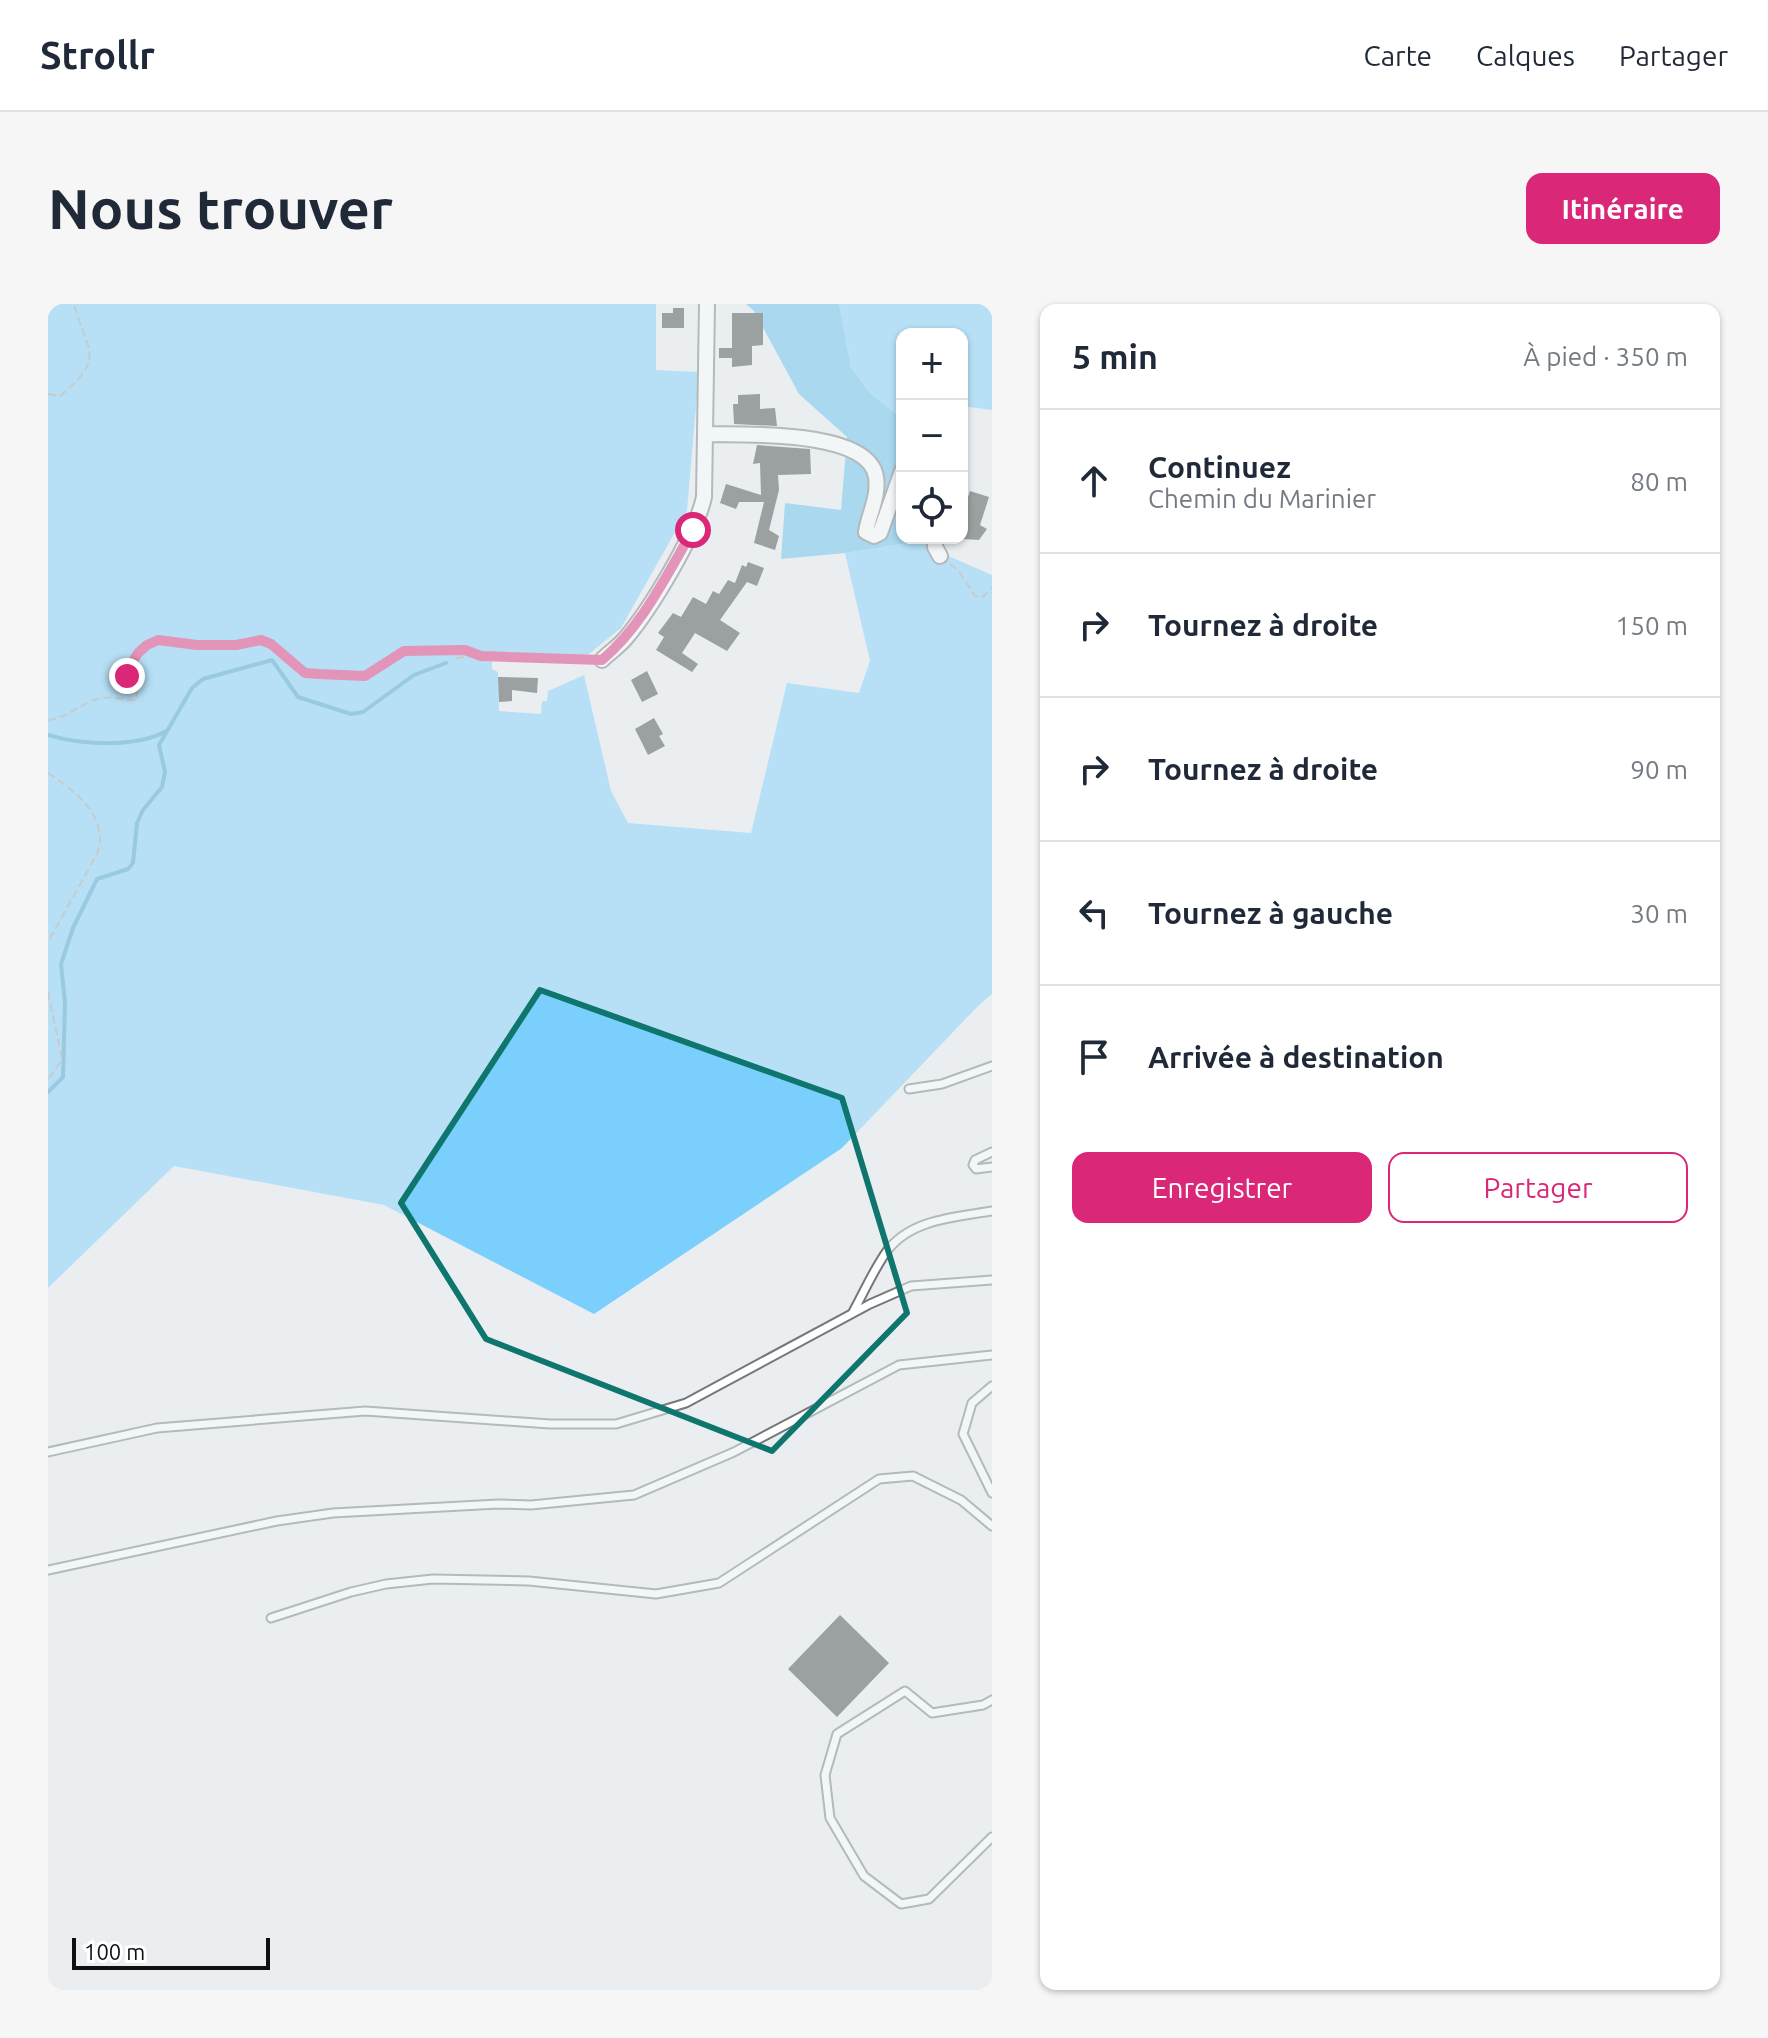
<!DOCTYPE html>
<html lang="fr">
<meta charset="utf-8">
<style>
:root{--surface:#fff;--page:#f6f6f7;--text:#1f2937;--muted:#747a83;--line:#e0e1e3;--accent:#db2777}
body{margin:0;font-family:Ubuntu,sans-serif;background:var(--page);color:var(--text)}
.controls{position:absolute;right:24px;top:24px;display:grid;overflow:hidden;border-radius:16px;box-shadow:0 2px 6px #0004}
.controls button{width:72px;height:72px;display:grid;place-items:center;padding:0;border:0;border-bottom:2px solid var(--line);background:var(--surface);color:var(--text);font:40px sans-serif}
.scale{position:absolute;left:24px;bottom:20px;width:198px;box-sizing:border-box;padding-left:8px;border:4px solid #0f1011;border-top:0;font-size:22px;line-height:28px;white-space:nowrap;color:#0f1011;-webkit-text-stroke:6px #fff;paint-order:stroke}
.stop{position:absolute;width:24px;height:24px;margin:-18px;border:6px solid #db2777;border-radius:50%;background:#fff}
.stop.end{background:#db2777;border-color:#fff;box-shadow:0 2px 8px #0008}
.list{margin:0;padding:0;list-style:none}
h2{display:flex;justify-content:space-between;align-items:center;height:104px;margin:0;padding:0 32px;font-size:34px}
h2 small{font-size:26px;font-weight:400;color:var(--muted)}
.list li{display:grid;grid-template-columns:52px 1fr auto;gap:24px;align-items:center;box-sizing:border-box;height:144px;padding:0 32px;border-top:2px solid var(--line)}
.list b{display:block;font-size:30px;white-space:nowrap}
.list p{margin:0;font-size:26px;white-space:nowrap;color:var(--muted)}
.list em{font-size:26px;font-style:normal;color:var(--muted)}
.actions{display:flex;gap:16px;padding:24px 32px}
.actions a{flex:1;padding:18px 0;border:2px solid var(--accent);border-radius:16px;text-align:center;font-size:28px;color:var(--accent)}
.actions .main{background:var(--accent);color:#fff}
.icon{flex:none;width:44px;height:44px;fill:none;stroke:currentColor;stroke-width:2;stroke-linecap:round;stroke-linejoin:round}
.map{position:relative;flex:none;width:944px;height:1686px;overflow:hidden;border-radius:16px}
header{display:flex;align-items:center;gap:48px;box-sizing:border-box;height:112px;padding:0 40px;background:var(--surface);border-bottom:2px solid var(--line)}
header strong{font-size:38px}
nav{display:flex;gap:44px;margin-inline-start:auto;font-size:28px}
.intro{display:flex;align-items:center;justify-content:space-between;box-sizing:border-box;height:192px;padding:0 48px}
h1{margin:0;font-size:56px}
.button{padding:20px 36px;border-radius:16px;background:var(--accent);color:#fff;font-size:28px;font-weight:700}
main{display:flex;gap:48px;padding:0 48px}
aside{flex:1;background:var(--surface);border-radius:16px;box-shadow:0 2px 6px #0004}
.map>svg:first-child{display:block}
.green{fill:#7acffc}
.forest{fill:#5bbdee}
.lines{fill:none;stroke-linecap:round;stroke-linejoin:round}
.stream{stroke:#389dcd;stroke-width:4}
.building{fill:#3c4041}
.service-casing{stroke:#74787a;stroke-width:11}
.minor-casing{stroke:#74787a;stroke-width:18}
.path{stroke:#9c9fa1;stroke-width:2;stroke-dasharray:8 4;stroke-linecap:butt}
.service{stroke:#fff;stroke-width:7}
.minor{stroke:#fff;stroke-width:14}
.route{stroke:#db2777;stroke-width:10}
.marked{fill:none;stroke:#0f766e;stroke-width:6;stroke-linejoin:round}
</style>
<header>
<strong>Strollr</strong>
<nav><a>Carte</a><a>Calques</a><a>Partager</a></nav>
</header>
<div class="intro"><h1>Nous trouver</h1><a class="button">Itinéraire</a></div>
<main>
<div class="map">
<svg width="944" height="1686" viewBox="0 0 944 1686">
<rect width="100%" height="100%" fill="#eaeef1"/>
<!-- green -->
<path class="green" d="M0,0H608V66L651,68L639,207L573,324L536,354L444,357V365L450,368L451,407L493,410L494,397H499L500,387L536,371L563,487L580,519L703,529L739,379L811,389L822,357L797,249L885,235L898,251L944,271V690L930,702L794,844L546,1010L336,901L126,862L0,984Z
M791,0H944V106L914,102V30H854V115L820,87L803,63Z"/>
<!-- forest -->
<path class="forest" d="M698,0H791L803,63L820,87L854,115V234L885,235L797,249L733,255L737,199L793,206L799,133L751,90L706,7Z"/>
<g class="lines">
<!-- stream -->
<path class="stream" d="M0,431C32,441 89,444 118,427
M0,788L15,773L17,699L13,660L25,624L49,575L80,565L85,559L89,519L95,506L114,483L117,468L111,441L144,384L155,375L224,356L250,393L303,410L315,408L366,371L398,359"/>
</g>
<!-- building -->
<path class="building" d="M625,4H636V24H614V9H625Z
M684,9H715V41L704,42V61L684,63V54H671V44H684Z
M712,90V105L727,104L729,122L686,120L685,100H690V91Z
M709,141L762,145L763,170L730,171L731,186L721,226L731,232L727,246L706,239L716,198H691L688,205L672,199L678,180L713,191L712,159L705,160Z
M922,187L941,193L932,221L939,225L931,236L914,235V201L917,202Z
M700,258L716,264L709,282L699,278L672,316L692,329L679,347L647,329L634,349L650,360L644,368L608,346L616,333L610,329L625,309L633,313L645,293L658,300L665,287L671,290L680,276L687,279L694,261L698,263Z
M599,367L610,390L594,398L583,376Z
M450,373L490,374L489,389L464,386V397L451,398Z
M606,414L615,430L611,432L617,442L600,451L587,425Z
M792,1311L841,1359L789,1413L740,1365Z"/>
<g class="lines">
<defs>
<path id="service" d="M861,785L894,780L944,762
M944,848L927,856L925,861L928,865L944,863
M805,1008C816,988 826,965 839,947C863,915 908,913 944,907
M944,1082L924,1099L915,1130L944,1189
M0,1148L109,1124L317,1107L502,1120H568L638,1099L822,1000L863,982L944,976
M0,1266L229,1217L285,1209L450,1200L483,1201L586,1191L686,1148L851,1061L944,1051
M223,1314L303,1288L338,1280L385,1275L481,1277L608,1290L671,1279L831,1175L865,1172L913,1196L944,1222
M944,1396L935,1401L884,1409L857,1387L789,1430L777,1471L782,1514L816,1572L853,1600L881,1595L944,1533"/>
<path id="minor" d="M657,130C695,131 821,125 828,173C831,193 821,209 818,228L826,232L832,229L854,167
M887,234V243L892,252
M554,356C561,349 570,343 577,335C602,306 648,230 656,193L659,0"/>
</defs>
<!-- service casing -->
<use href="#service" class="service-casing"/>
<!-- minor casing -->
<use href="#minor" class="minor-casing"/>
<!-- path -->
<path class="path" d="M0,90L12,92C59,53 39,48 26,0
M902,260L910,266L927,292L935,293L944,283
M435,352L540,356
M408,354L429,352
M0,416C21,414 34,397 55,394C67,392 77,397 88,396L89,387L79,372L82,362L90,349L99,341L110,336L149,341H188L213,336L223,340L257,369L271,370L317,372L356,347L417,346L433,352
M0,469C28,488 62,513 49,550L0,638
M0,688L14,755L0,776"/>
<!-- service -->
<use href="#service" class="service"/>
<!-- minor -->
<use href="#minor" class="minor"/>
</g>
<g class="lines">
<!-- route -->
<path class="route" d="M79,372L82,362L90,349L99,341L110,336L149,341H188L213,336L223,340L257,369L271,370L317,372L356,347L417,346L433,352L554,356C595,321 618,272 645,226"/>
</g>
<!-- marked area -->
<path d="M0 0H944V1686H0ZM492,686L794,794L859,1009L724,1147L438,1035L353,899Z" fill="#eaeef1" fill-opacity=".55" fill-rule="evenodd"/>
<path class="marked" d="M492,686L794,794L859,1009L724,1147L438,1035L353,899Z"/>
</svg>
<div class="controls">
<button>+</button>
<button>−</button>
<button><svg class="icon" aria-label="locate" viewBox="0 0 24 24"><circle cx="12" cy="12" r="6"/><path d="M12 2v4M12 18v4M2 12h4M18 12h4"/></svg></button>
</div>
<div class="scale">100 m</div>
<div class="stop" style="left:645px;top:226px"></div>
<div class="stop end" style="left:79px;top:372px"></div>
</div>
<aside>
<h2>5 min<small>À pied · 350 m</small></h2>
<ul class="list">
<li><svg class="icon" aria-label="ahead" viewBox="0 0 24 24"><path d="M12 20V5M6 11l6-6 6 6"/></svg><div><b>Continuez</b><p>Chemin du Marinier</p></div><em>80 m</em></li>
<li><svg class="icon" aria-label="right" viewBox="0 0 24 24"><path d="M7 20v-9h11M14 6l5 5-5 5"/></svg><div><b>Tournez à droite</b></div><em>150 m</em></li>
<li><svg class="icon" aria-label="right" viewBox="0 0 24 24"><path d="M7 20v-9h11M14 6l5 5-5 5"/></svg><div><b>Tournez à droite</b></div><em>90 m</em></li>
<li><svg class="icon" aria-label="left" viewBox="0 0 24 24"><path d="M17 20v-9H6M10 6l-5 5 5 5"/></svg><div><b>Tournez à gauche</b></div><em>30 m</em></li>
<li><svg class="icon" aria-label="arrive" viewBox="0 0 24 24"><path d="M6 21V4h12l-3 4 3 4H6"/></svg><div><b>Arrivée à destination</b></div></li>
</ul>
<div class="actions"><a class="main">Enregistrer</a><a>Partager</a></div>
</aside>
</main>
